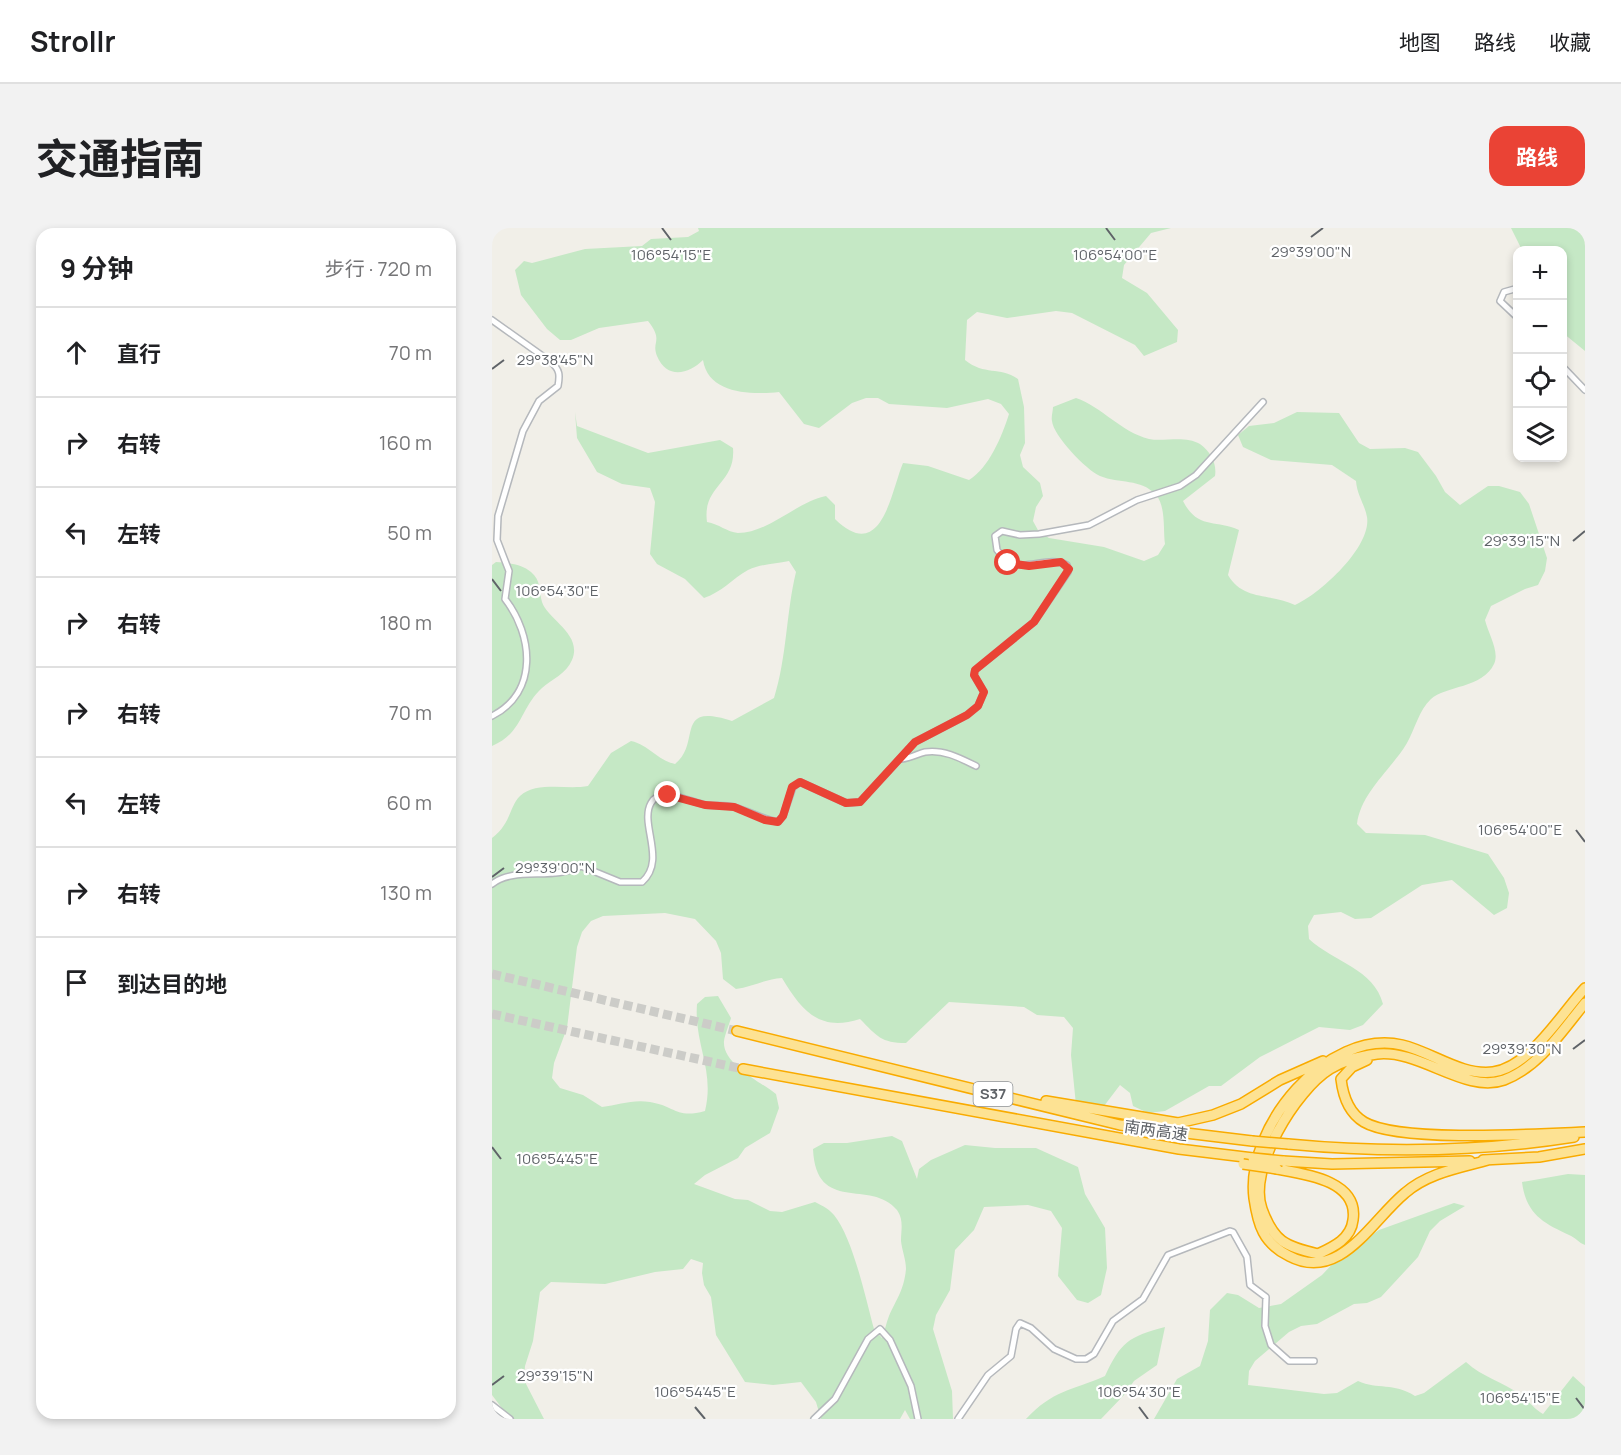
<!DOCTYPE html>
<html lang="zh">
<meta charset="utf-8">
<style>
:root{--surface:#fff;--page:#f2f2f2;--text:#202124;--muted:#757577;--line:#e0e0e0;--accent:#ea4335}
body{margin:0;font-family:Manrope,"Noto Sans SC",sans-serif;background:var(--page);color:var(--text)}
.controls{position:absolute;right:18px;top:18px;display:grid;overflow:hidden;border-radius:12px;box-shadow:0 3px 9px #0003}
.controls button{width:54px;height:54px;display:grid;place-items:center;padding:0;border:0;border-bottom:2px solid var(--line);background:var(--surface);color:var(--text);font:30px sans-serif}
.stop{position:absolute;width:18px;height:18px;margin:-14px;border:4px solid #ea4335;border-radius:50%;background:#fff}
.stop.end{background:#ea4335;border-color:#fff;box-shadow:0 2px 6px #0008}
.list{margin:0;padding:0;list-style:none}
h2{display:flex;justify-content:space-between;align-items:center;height:78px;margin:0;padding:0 24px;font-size:26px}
h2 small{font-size:20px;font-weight:400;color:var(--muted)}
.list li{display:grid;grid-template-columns:39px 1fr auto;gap:18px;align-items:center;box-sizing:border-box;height:90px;padding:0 24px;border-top:2px solid var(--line)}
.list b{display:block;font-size:22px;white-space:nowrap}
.list em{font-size:20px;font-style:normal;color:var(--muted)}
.icon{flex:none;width:33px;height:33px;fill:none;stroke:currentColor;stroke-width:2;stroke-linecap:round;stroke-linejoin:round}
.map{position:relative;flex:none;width:1093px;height:1191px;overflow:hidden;border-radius:18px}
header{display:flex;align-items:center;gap:36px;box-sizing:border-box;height:84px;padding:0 30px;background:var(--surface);border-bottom:2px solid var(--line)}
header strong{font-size:28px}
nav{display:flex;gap:33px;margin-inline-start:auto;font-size:21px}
.intro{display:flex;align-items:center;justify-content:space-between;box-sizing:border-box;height:144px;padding:0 36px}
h1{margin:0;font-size:42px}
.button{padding:15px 27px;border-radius:18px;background:var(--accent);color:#fff;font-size:21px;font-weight:700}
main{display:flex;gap:36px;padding:0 36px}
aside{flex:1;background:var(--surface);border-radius:18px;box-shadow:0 3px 9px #0003}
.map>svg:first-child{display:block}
.green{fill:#c5e8c5}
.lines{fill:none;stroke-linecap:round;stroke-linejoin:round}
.motorway-tunnel{stroke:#ccccc8;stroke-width:9;stroke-dasharray:9 4.5;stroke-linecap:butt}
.minor-casing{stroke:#b5b8bc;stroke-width:8}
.motorway-casing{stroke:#f9ab00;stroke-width:12}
.minor{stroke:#fff;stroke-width:5}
.motorway{stroke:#fde293;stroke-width:9}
.motorway-bridge-casing{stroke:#f9ab00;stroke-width:12;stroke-linecap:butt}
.motorway-bridge{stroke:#fde293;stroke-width:9}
.route{stroke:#ea4335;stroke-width:8}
.ticks{fill:none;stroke:#5f6368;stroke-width:2}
.labels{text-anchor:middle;stroke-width:4.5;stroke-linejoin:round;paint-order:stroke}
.shield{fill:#fff;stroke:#8f9295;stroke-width:1.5}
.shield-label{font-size:15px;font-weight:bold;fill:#5f6368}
.street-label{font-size:16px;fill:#5f6368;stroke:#fff}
.ticks-label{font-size:15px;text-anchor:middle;fill:#5f6368;stroke:#fff;stroke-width:4.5;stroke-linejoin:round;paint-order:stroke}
</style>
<header>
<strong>Strollr</strong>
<nav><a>地图</a><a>路线</a><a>收藏</a></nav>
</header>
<div class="intro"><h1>交通指南</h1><a class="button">路线</a></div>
<main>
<aside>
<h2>9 分钟<small>步行 · 720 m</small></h2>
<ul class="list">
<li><svg class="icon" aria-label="ahead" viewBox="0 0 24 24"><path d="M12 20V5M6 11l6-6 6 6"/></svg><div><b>直行</b></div><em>70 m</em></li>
<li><svg class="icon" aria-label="right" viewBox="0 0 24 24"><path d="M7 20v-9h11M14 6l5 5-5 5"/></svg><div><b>右转</b></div><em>160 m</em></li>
<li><svg class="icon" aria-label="left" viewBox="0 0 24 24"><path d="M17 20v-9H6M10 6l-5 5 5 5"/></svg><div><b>左转</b></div><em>50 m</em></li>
<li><svg class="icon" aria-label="right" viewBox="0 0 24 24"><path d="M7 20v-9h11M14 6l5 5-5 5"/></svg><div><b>右转</b></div><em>180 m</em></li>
<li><svg class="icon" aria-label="right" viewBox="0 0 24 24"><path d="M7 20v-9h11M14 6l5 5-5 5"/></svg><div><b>右转</b></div><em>70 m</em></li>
<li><svg class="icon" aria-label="left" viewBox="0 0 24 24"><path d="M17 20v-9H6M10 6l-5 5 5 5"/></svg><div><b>左转</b></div><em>60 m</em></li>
<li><svg class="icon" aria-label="right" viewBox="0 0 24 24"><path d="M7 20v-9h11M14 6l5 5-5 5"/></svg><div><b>右转</b></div><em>130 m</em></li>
<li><svg class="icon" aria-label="arrive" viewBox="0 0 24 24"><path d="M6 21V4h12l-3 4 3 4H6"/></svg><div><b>到达目的地</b></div></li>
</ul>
</aside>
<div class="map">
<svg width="1093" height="1191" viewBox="0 0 1093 1191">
<rect width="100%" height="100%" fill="#f1efe8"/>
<!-- green -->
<path class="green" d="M206,0H679L659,5L632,37L630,50L655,65L686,102L685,114L652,128L643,117L580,85L564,83L515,90L485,84L475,92L473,132C493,148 507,138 526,151L532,179L533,215L528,227L531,239L548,255L551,268L544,279L541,293L547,304L557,310L612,319L652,333L666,327L673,316C671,302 674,278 664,267C649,250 627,256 608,248C594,242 561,207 560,193C559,189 561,183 561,179L584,170C610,179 629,204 657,211C672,214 693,207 708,216C719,224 725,236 723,248L691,273C706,302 723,291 747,302L736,347C751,373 778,365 803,377C827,367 880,319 875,289C873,277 865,267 864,253L840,237L779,232L751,219L746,207L757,198L782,195L805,184L847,185L867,215L878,221L913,220L926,224L944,248L953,264L968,277L996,258H1007L1028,264L1037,276L1055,330L1053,343L1046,357L1033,361L999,378L993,392C996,405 1008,424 1002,436C991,460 953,458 939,471C927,482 923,501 915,515C899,542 869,564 865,596L874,605L933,607L996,626L1012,650L1017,665L1015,680L1002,687L960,652L930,657L879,690L863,691L849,684L822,687L816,698L817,711C842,734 882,741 891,776L871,797L858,802L827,799L768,829L729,858H717L673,883L656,885L641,878L638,865L628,857L612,878L584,877L579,827L581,800L572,789L545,787L532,779L457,774L414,815C389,815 385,808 368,791C327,804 310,783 290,750C273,751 260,759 244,761L231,751L229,725L224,713L203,691L173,685L111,688L99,693L90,704L85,719L75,800L62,835L60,850L68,860L91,867L110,879C126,877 141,871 158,874C183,878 184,891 213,883C223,842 202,817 205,776L213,769L226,768L239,790C237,797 233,806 232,813C230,836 269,854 284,866L287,880L278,905L253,920L246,930L213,947L202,956L243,971L256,972L278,983L290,984L323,974C331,978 337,981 342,987C361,1010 374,1072 382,1101L390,1110C393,1103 394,1095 397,1088C405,1070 412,1062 414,1041C414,1032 410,1022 409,1013C409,1002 412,992 405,982C379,950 324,987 321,921L332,915H355L400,908L410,913L425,951L427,941L439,932L473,917L503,920H544L586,939L593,966L613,1000L615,1040L609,1067L596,1075L585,1072L566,1048L570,1000L559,983L536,977L492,979L482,1002L463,1022L458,1062L444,1087L441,1101L460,1163L461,1191H418L413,1182L408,1191H329L324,1174L309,1154L281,1157L253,1154L224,1107L219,1069L212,1057L210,1045L211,1035L199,1031L191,1041L163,1044L113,1056L59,1054L48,1064L41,1113L33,1138L32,1152L52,1191H18L0,1167V610C19,596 17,579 28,568C44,553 76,562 96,558L119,525L139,513C157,517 165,532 183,536C210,515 181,474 240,493L282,470C295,429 294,385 304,344L297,333C283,336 269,336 256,342C240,351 230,364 212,370L193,351L165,336L158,326L163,274L158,260L130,256L105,244L85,210L83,184L85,198L156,225L228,212L241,220C244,256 210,257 215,294C227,296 235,304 246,305C277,305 304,274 334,268L343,277V291C390,337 399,263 411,235L436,238L477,252C497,240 510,208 517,186L509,176L496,171L455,180L397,176L386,170H374L360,175L327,200L312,196L287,164C259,167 216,166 211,132C197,146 175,152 165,128C159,113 172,113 156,93L107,100L79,112H68L55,101L29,67L23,42L32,33L40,35L93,21L150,18L159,11L196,9L207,3Z
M1019,0H1093V123L1071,105L1070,22H1035L1029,20Z
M4,334C16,335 30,336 39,344C49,352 47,363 50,374C56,392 91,406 80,432C75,445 59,452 50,460C28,480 31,505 0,518V337Z
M1076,946L1093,947V1017C1087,1015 1083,1009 1077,1007C1051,995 1034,986 1030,954Z
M962,975L973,978L948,993L938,1003L926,1029L889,1069L875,1075L862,1076L825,1096L809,1098L797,1104L763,1133L757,1143L756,1157L832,1166L845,1165L866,1153C886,1162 901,1154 923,1168L932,1165L974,1134C990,1149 1011,1154 1029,1167C1037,1173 1041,1180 1051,1186L1081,1148L1093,1159V1191H662L685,1151L708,1138L716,1113L718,1082L735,1065L746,1067L767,1080L789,1076L830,1047L847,1029L887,1002Z
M673,1099L665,1137L642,1153L633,1166L609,1191H534C561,1162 579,1163 613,1148C629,1114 636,1109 673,1099Z"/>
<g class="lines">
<!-- motorway-tunnel -->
<path class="motorway-tunnel" d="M0,746L245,803
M0,786L251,841"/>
<defs>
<path id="minor" d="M1026,60L1012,64L1008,73L1026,90
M0,92L59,134C68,142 68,147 66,158L47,173L31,203L6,288L5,312L17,343L13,371C41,407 47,464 0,488
M1070,138L1093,162
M410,531C419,530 425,526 433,524C451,521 468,530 484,538
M0,656C23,638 61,653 89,638L128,654H150C175,632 147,596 159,575C169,557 200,575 214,577C223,578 233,577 242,579C257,583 270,591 286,594L291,588L301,559L308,554L354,575L368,574L423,514L475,487L486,478L492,464L482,447L483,442L542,394L576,344L575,337C557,328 536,342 516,335L505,322L503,308L510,303L528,307L547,306L597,297L645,272L688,258L704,247L771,174
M0,1177L18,1191
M322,1191L343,1171L376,1111L388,1101L398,1112L419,1158L426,1191
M466,1191L496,1147L519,1128L524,1101L528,1095L539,1100L562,1121L584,1131H594L602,1126L621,1093L651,1071L676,1027L738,1003L741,1004L755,1029L758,1057L774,1069L773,1098L779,1117L797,1133H822"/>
<path id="motorway" d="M245,803L628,897L760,913
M875,832L860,839L849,851C851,868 857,885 872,894C907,915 1048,906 1093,904
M251,841L687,921L761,930
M554,873L686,895L721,887L749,876L788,852L831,833
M796,916C891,925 987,924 1082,909
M991,932L1047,929L1093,921
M996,932C967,940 936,945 913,965C879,993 848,1055 797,1028C771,1015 766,997 762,970C753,900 835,800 910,817C940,824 969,848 1001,844C1038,839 1069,786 1093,760
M791,933L840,936L978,933
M785,941C814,946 867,953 861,992C859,1011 841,1019 826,1026C793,1018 782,1014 770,981C755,941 804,862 838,841C852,832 869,828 885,826C928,821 973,866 1012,852C1047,839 1070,803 1093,775"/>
</defs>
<!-- minor casing -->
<use href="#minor" class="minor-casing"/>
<!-- motorway casing -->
<use href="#motorway" class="motorway-casing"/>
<!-- minor -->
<use href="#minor" class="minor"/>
<!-- motorway -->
<use href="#motorway" class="motorway"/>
<defs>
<path id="motorway-bridge" d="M760,913L796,916
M761,930L791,933
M751,936L785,941"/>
</defs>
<!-- motorway-bridge casing -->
<use href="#motorway-bridge" class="motorway-bridge-casing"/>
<!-- motorway-bridge -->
<use href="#motorway-bridge" class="motorway-bridge"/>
</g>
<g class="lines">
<!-- route -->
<path class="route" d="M176,567L213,577L242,579L273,592L286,594L291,588L300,559L308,554L354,575L368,574L423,514L475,487L486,478L492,464L482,447L483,442L542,394L577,341L569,334L537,338L516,335"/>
</g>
<!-- ticks -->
<path class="ticks" d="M170,0L179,12M614,0L623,12M819,9L831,0M0,141L12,132M1081,313L1093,303M0,351L9,363M1084,602L1093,614M0,649L12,640M1081,821L1093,812M0,919L9,931M0,1157L12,1148M1084,1170L1093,1182M203,1179L213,1191M647,1179L656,1191"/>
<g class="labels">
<!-- shield labels -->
<rect class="shield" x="481.5" y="854" width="39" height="24" rx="4.5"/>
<g class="shield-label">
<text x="501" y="871">S37</text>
</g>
<!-- street labels -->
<g class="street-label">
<text transform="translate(664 902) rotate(8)" y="6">南两高速</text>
</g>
</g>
<g class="ticks-label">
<text x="819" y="29">29°39'00"N</text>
<text x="179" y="32">106°54'15"E</text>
<text x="623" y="32">106°54'00"E</text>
<text x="63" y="137">29°38'45"N</text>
<text x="1030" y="318">29°39'15"N</text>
<text x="65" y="368">106°54'30"E</text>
<text x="1028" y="607">106°54'00"E</text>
<text x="63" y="645">29°39'00"N</text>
<text x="1030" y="826">29°39'30"N</text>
<text x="65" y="936">106°54'45"E</text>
<text x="63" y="1153">29°39'15"N</text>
<text x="203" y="1169">106°54'45"E</text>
<text x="647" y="1169">106°54'30"E</text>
<text x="1028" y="1175">106°54'15"E</text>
</g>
</svg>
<div class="controls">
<button>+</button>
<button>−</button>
<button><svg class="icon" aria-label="locate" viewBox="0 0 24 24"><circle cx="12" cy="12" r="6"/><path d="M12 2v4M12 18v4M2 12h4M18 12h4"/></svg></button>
<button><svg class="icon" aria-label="layers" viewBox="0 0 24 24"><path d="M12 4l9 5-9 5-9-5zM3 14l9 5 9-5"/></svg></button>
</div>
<div class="stop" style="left:516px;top:335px"></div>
<div class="stop end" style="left:176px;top:567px"></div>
</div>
</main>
